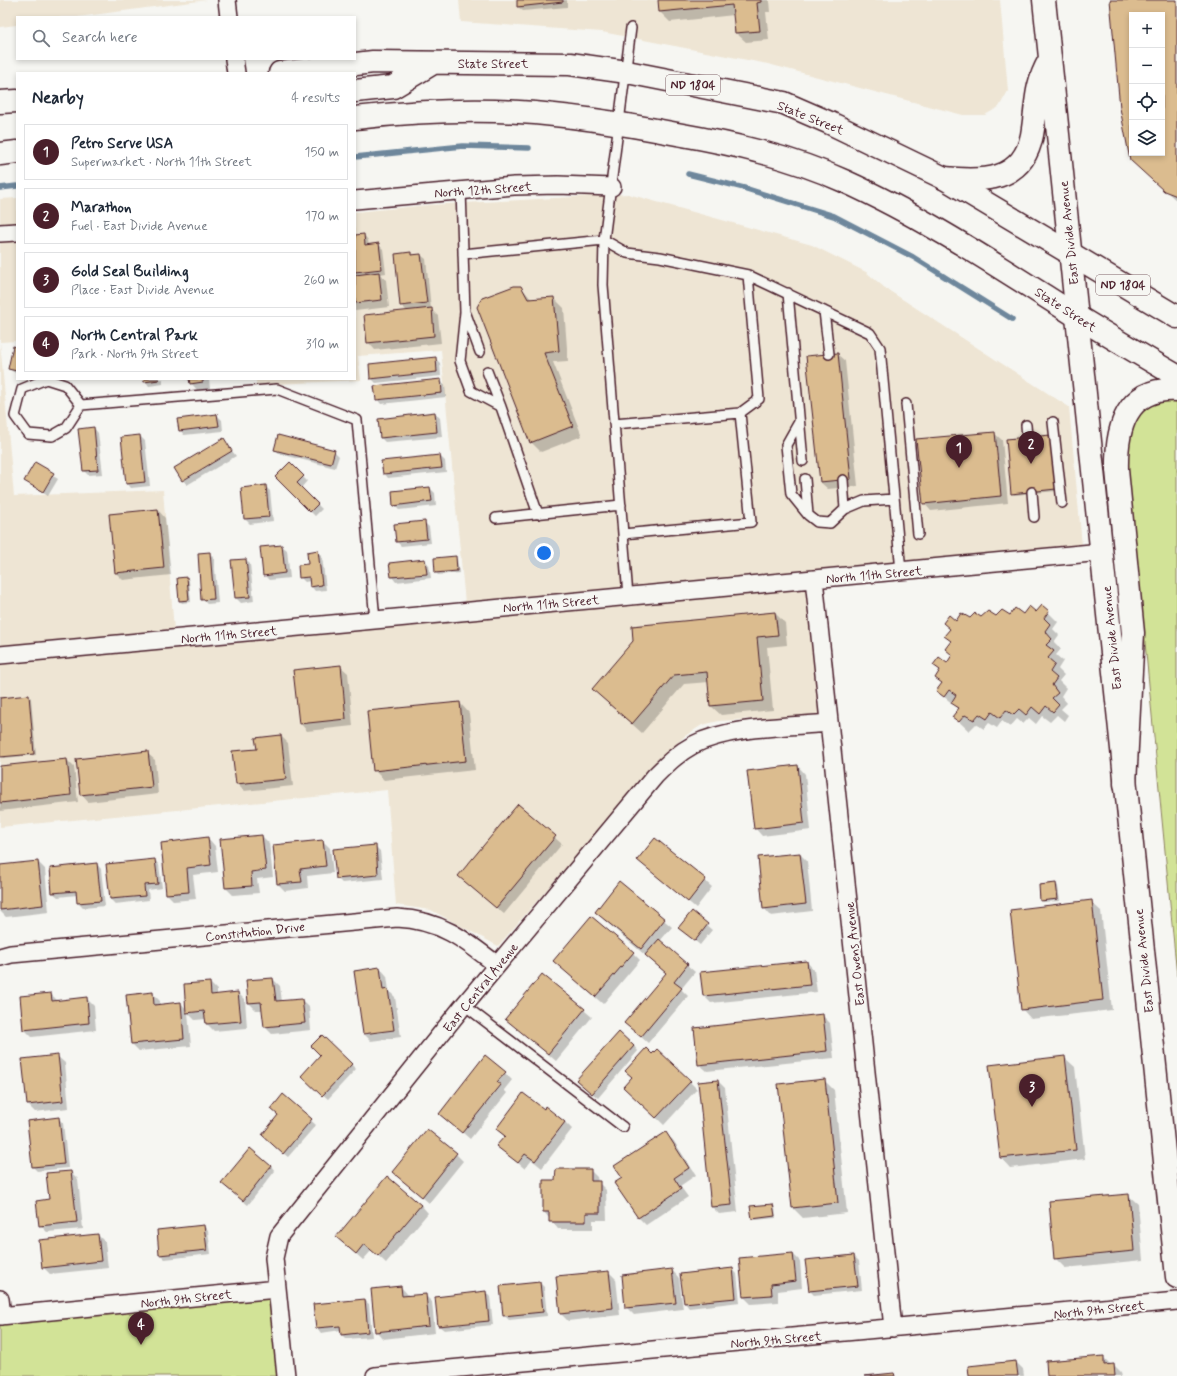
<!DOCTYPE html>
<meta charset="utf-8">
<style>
:root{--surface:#fff;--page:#f2f2f3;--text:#1f2937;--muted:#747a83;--line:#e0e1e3;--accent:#4a1f2b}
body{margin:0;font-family:Mynerve,sans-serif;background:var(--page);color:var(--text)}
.controls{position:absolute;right:12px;top:12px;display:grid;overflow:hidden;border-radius:0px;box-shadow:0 2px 6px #0003}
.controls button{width:36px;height:36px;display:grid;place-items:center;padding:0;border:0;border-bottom:1px solid var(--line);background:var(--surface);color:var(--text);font:20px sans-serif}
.you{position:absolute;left:544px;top:553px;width:14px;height:14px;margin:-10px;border:3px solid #fff;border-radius:50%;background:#1a73e8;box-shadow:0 0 0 6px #1a73e833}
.badge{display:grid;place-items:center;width:26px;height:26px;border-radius:50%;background:var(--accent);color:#fff;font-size:13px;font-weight:700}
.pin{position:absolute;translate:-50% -33px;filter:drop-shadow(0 1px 2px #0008)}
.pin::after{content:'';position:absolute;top:21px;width:14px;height:12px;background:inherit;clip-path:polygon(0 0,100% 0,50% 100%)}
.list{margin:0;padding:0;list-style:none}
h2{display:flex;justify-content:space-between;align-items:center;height:52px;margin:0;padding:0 16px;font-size:17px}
h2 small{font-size:13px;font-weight:400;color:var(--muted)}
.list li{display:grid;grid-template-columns:26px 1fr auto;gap:12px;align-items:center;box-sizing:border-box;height:56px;margin:0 8px 8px;padding:0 8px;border:1px solid var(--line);border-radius:0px}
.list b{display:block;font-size:15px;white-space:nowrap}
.list p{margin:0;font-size:13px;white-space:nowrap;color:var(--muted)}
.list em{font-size:13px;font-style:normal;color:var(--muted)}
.icon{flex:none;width:22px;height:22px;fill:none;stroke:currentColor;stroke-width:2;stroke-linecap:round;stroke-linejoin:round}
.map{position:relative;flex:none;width:1177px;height:1376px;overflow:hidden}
.search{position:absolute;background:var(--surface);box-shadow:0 2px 6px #0003;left:16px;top:16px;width:340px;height:44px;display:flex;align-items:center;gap:10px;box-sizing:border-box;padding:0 14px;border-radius:0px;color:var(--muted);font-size:15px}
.panel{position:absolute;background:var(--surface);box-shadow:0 2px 6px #0003;left:16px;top:72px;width:340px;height:308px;border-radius:0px}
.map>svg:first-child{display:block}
.built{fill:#eee5d4}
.green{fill:#d2e397;stroke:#8e8161}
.shadow{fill:#0003;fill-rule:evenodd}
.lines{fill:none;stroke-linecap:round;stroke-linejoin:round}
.stream{stroke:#6e879c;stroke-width:5.5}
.building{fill:#dbbc8f;stroke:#4a1f2b;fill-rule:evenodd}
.lane-casing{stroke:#4a1f2b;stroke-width:12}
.street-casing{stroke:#4a1f2b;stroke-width:20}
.secondary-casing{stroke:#4a1f2b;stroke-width:25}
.primary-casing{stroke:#4a1f2b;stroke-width:25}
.lane{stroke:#f6f6f2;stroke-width:9}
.street{stroke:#f6f6f2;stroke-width:17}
.secondary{stroke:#f6f6f2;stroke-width:22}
.primary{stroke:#f6f6f2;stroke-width:22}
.labels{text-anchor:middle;stroke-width:4;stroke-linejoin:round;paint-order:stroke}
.shield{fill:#f6f6f2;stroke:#7e6067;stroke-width:1}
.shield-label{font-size:12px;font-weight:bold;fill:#4a1f2b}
.street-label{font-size:13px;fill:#4a1f2b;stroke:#f6f6f2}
</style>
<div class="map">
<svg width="1177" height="1376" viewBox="0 0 1177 1376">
<rect width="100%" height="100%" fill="#f6f6f2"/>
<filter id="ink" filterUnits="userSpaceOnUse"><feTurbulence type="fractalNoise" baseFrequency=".025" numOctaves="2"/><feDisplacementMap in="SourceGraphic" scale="8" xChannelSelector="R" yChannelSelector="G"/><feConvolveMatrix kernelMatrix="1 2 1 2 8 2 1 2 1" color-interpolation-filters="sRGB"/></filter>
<g filter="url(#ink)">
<!-- built -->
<path class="built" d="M0,0H207L77,17H17V25L0,27Z
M459,0H1000L1008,91L999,107L985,115H963L768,64L602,32L461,22Z
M628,194L812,245L866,272L885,288L1069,407L1082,545L805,571L819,715L719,721L702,725L685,736L661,758L498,946L431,910L396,905L387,790L0,827V199L17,198V341L0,342L14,496L163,490L174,630L465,603L441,350L358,356L361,380L256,385V379H355V212L428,205Z"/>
<!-- green -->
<path class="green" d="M1147,399H1177V976L1125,434Z
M277,1289L286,1376H0V1315Z"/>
<!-- shadow -->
<path class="shadow" d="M518,0H567V7L523,11L518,7Z
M659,0H769L770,12H766L769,40L746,42L736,33L734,15L670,22L660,12Z
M1111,0H1177V201L1131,160ZM1132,15H1162V153H1132Z
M364,235L368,240L369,246L379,245L383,249L386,273L380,274L386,280L389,307L355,311V236Z
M410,253L413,256L421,255L426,259L431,309L438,316L441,343L375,350L368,342L407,311L401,305Z
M521,287L532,300L554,298L564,308L568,361L553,362L582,436L541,452L531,442Z
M17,348V374L9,369Z
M837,354L845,361L858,486L828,489L820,482Z
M435,358L440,363L441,376L376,383L371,378Z
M144,379H163V384L149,386Z
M184,379H209L210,389L198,391L191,383L190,380Z
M440,380L445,385L446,397L381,404L377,399Z
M435,413L440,418L442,437L385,442L381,438Z
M217,415L222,420L223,431L184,435L180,430Z
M94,428L98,433L103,474L88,475L84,471Z
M994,433L1002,440L1008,503L931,511L924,503Z
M140,436L145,441L150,486L131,488L127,483Z
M1050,436L1057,491L1014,495L1012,493Z
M223,439L236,456L187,485L183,480Z
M275,449L334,451L339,456L335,468L280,454Z
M440,456L445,461L446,472L388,478L384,473Z
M35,464L58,479L48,496L25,481Z
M290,464L307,481L301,488L322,509L315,516L276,477Z
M265,486L270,491L273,521L250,524L245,519L242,489Z
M430,488L435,493L436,506L399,510L394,505Z
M158,510L165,518L171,575L123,580L116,573Z
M424,522L429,527L431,543L401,546L397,542Z
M282,546L287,550L290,578L269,580L264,575Z
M318,551L322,556L326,590L315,591L311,586L310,581L305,582L300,577Z
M209,553L214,558L218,603L207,604L202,599Z
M455,557L457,559L459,573L438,575L436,573Z
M246,560L250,564L254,601L241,603L236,598L232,561Z
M425,560L429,565L431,578L396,582L392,577Z
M187,578L189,580L191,602L182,603L180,601Z
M1042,606L1058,622L1053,629L1059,635L1054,642L1061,649L1056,655L1063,661L1058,669L1064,675L1059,681L1066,688L1061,696L1067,703L1061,709L1068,715L1064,721L1057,715L1050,722L1042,716L1036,724L1029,718L1023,724L1017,719L1010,727L1002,721L997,728L989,723L984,729L976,724L969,731L954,717L959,709L937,691L943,684L936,678L953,656L946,649L952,642L945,636L956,622L1036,614Z
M775,613L785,623L787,645L767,647L773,710L721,715L711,706L709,682L684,684L642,733L593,689Z
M340,666L348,673L353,726L307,731L300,723Z
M29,696L31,698L36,755L3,758L1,756L0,748V699Z
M460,703L469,713L475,770L384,780L374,770Z
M281,736L288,743L293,786L244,791L237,784L233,752L258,750Z
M147,753L155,760L158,794L88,802L81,794Z
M67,760L74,767L78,802L0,811V767Z
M798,766L805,774L811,830L762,836L755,828Z
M518,806L562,844L504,914L466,883Z
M262,836L269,843L273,877L257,879L259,893L233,895L226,888L221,840Z
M208,838L215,846L218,872L193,875L196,899L174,901L167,894L162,843Z
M655,839L712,887L696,908L638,860Z
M323,841L330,848L333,873L307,876L308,888L285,891L278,884Z
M375,846L380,851L383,879L342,883L337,878Z
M800,854L807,861L812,911L771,916L764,908Z
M155,860L159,865L162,888L148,890L149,900L115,904L110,899Z
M38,862L45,869L49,912L6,917L0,911V866Z
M97,864L101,869L105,906L83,908L78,903L77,895L58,897L53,893Z
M620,883L672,927L660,941L695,972L681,989L688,996L648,1043L633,1030L667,974L603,919Z
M1056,884L1058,886L1060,901L1043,902L1041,900Z
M1091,902L1101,911L1112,1010L1031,1019L1022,1009Z
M692,913L712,930L700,945L684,932Z
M633,953L640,960L603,1004L561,968Z
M807,962L814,970L817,992L711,1003L704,996Z
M380,968L387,976L389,991L395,997L401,1037L371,1041L364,1034Z
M543,975L592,1017L556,1061L507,1019Z
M273,979L280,986L282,1002L302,1000L309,1007L311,1030L272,1034L265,1027L263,1010H256L249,1003L247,981Z
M210,983L217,990V995L238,993L245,1000L247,1028L214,1031L206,1023V1019L195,1020L188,1013L191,1046L139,1051L132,1044L152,993L160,1001V1006L181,1003L187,1010Z
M51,994L58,1001L86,998L94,1006L96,1030L32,1037L24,1029Z
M823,1016L830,1023L834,1058L707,1071L699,1064Z
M322,1037L356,1069L328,1099L302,1076L321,1055Z
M634,1046L638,1051L598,1098L582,1085Z
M57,1056L65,1063L69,1108L35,1112L28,1105Z
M1065,1058L1075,1067L1085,1159L1010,1168L1001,1158Z
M505,1073L512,1080L504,1090L507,1093L470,1139L441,1114Z
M824,1080L834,1090L847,1213L803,1218L793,1208L780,1085Z
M718,1081L725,1088L738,1212L719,1214L712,1207Z
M690,1082L697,1089L664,1125L632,1094Z
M283,1095L316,1125L288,1157L267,1140L279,1116Z
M544,1110L565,1122L572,1129L542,1168L532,1160L525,1169L498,1146L505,1137L497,1129Z
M58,1118L63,1123L68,1168L37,1171L33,1167Z
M665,1133L673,1140L696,1175L680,1186L688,1197L646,1225L639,1218L616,1183L623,1178Z
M456,1154L463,1161L429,1203L393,1172Z
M271,1166L275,1171L248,1205L227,1188Z
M590,1170L597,1177L598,1182L606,1190L607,1220H593V1229H558L544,1212L556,1181Z
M71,1172L78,1179L83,1229L47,1232L40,1225L50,1200Z
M1128,1195L1138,1204L1143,1260L1065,1268L1055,1258Z
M421,1205L428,1213L386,1263L372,1250L363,1260L337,1237Z
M773,1205L775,1207L776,1218L755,1220L753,1218Z
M204,1226L208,1231L211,1254L165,1259L160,1254Z
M98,1235L105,1242L108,1268L50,1274L43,1267Z
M793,1254L800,1261L802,1288L778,1291V1302L751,1304L744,1297Z
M854,1256L859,1261L862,1290L814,1295L809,1290Z
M733,1269L737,1274L740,1302L689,1308L685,1303L682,1275Z
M672,1270L679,1278L683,1309L634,1315L626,1307Z
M609,1272L616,1279L620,1315L568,1321L561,1314Z
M540,1283L544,1287L547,1316L509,1320L504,1315Z
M401,1287L409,1296L425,1295L432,1302L435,1333L383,1339L376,1331Z
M486,1292L490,1297L493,1325L444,1330L439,1326Z
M364,1300L369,1304L372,1337L346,1339L342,1335L341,1330L321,1333L317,1328Z
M1103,1357L1111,1365H1114L1121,1372L1122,1376H1048Z
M1016,1362L1023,1369L1024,1376H970Z"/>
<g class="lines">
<!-- stream -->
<path class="stream" d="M355,157L463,146L529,148
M688,174L744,188L834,216L913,257L1012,319
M0,188L17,186"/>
</g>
<!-- building -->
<path class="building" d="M517,0H563V2L517,7Z
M658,0H761V2L757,3L760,31L735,33L732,5L659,12Z
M1110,0H1177V196L1164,191L1130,160L1120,108ZM1132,15H1162V153H1132Z
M364,234L365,245L379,243L382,269L355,272V235Z
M411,252V255L421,254L427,303L400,306L395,254Z
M379,272L382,300L355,303V275Z
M514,286H521L528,299L554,297L559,351L544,353L573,426L530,443L477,307L482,298Z
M432,308L434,336L367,343L364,315Z
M13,346L17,347V371L8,369Z
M838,353L851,479L820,482L806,356Z
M436,357L437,372L370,379L369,364Z
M143,379H159V380L144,382Z
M189,379H203V382L190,384Z
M441,379L442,393L376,400L374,386Z
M435,412L437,432L380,438L378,419Z
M217,414L219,426L179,431L177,419Z
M94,427L98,470L83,471L78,429Z
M995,432L1001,496L923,504L916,439Z
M140,435L145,482L126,484L121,437Z
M278,435L335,450L331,464L274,450Z
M1051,435L1056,489L1011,494L1006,439Z
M224,438L232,451L182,481L174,468Z
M440,455L442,468L383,474L381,461Z
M35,462L54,473L43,492L24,481Z
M290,462L304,476L297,483L318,504L310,512L275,477Z
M266,485L269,517L244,519L241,488Z
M430,487L432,501L393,506L392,491Z
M158,509L164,568L115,573L109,514Z
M425,521L427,539L396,542L394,524Z
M282,545L285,573L263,576L260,547Z
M318,550L322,585L310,587L309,577L299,578L298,565L308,564L307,552Z
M210,552L214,599L201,600L198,553Z
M456,556L457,571L435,573L434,558Z
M246,559L250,597L235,598L231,560Z
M425,559L427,574L391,577L389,563Z
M187,577L189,600L179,601L177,578Z
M1042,605L1049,611L1044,618L1050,624L1045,631L1052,639L1046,645L1054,651L1048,658L1055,664L1050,672L1057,678L1052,685L1058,693L1052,698L1059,705L1053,712L1046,706L1040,714L1032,707L1026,715L1019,709L1013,715L1006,710L1000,718L992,712L987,719L979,714L974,720L965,715L959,722L952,717L959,708L951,703L956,695L949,690L944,697L936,691L942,683L935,678L940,670L933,665L939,657L947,663L952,655L945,649L951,641L944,636L950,629L943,623L949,615L956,621L961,613L970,618L975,613L981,617L988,611L996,616L1002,610L1010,615L1015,608L1023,614L1029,606L1036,612Z
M775,612L778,635L757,637L763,701L710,706L707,672L674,675L632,724L592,689L633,641L632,626Z
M341,665L346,719L299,724L293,670Z
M29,695L34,754L0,757V698Z
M460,702L466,761L373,771L367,711Z
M281,735L286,779L236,784L232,751L257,749L255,738Z
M148,751L152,787L80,795L76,759Z
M67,759L71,795L0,803V766Z
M798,765L804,823L754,829L747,771Z
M518,804L556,836L496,908L458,876Z
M262,835L266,870L251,872L252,886L225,888L220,839Z
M208,837L211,865L187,868L189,892L166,894L161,843Z
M655,838L706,879L688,902L637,860Z
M323,840L326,866L300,869L302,882L277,884L273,845Z
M376,845L378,875L336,879L333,849Z
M800,853L806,904L763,909L758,857Z
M155,859L158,884L144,885L145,896L110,899L106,864Z
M38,861L43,905L0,910V865Z
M97,863L101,901L77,903L76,891L52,893L50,868Z
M619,881L665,919L641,949L595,912Z
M1056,883L1058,899L1040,901L1039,885Z
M1092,900L1103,1000L1021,1010L1010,910Z
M692,911L708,924L695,941L678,928Z
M591,916L634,952L595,997L553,961Z
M659,939L688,964L674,982L682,988L641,1037L624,1023L666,973L645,955Z
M807,961L810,985L703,996L700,972Z
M380,967L383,990L388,989L394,1030L363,1034L354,971Z
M542,974L585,1009L548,1054L505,1019Z
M273,978L276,1001L302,999L305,1023L264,1027L261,1002L248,1003L246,980Z
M210,982L211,995L238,992L241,1021L206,1024L204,1011L186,1013L184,984Z
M153,992L154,1005L181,1002L184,1039L131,1044L126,995Z
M51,993L52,1001L87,997L89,1023L23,1030L20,996Z
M823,1014L827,1051L698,1065L694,1028Z
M619,1032L634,1046L592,1094L576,1080Z
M322,1035L352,1064L322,1096L301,1076L320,1055L311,1046Z
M646,1048L652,1054L657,1049L691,1081L656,1118L623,1087L632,1077L625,1071Z
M58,1055L63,1101L27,1105L22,1059Z
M485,1055L506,1072L497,1082L501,1085L462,1133L439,1114Z
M1065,1056L1076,1150L1000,1158L989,1065Z
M825,1079L838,1203L792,1208L778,1084Z
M718,1080L732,1205L711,1207L698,1082Z
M523,1093L544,1109L545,1106L565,1122L535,1161L525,1154L518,1163L496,1146L505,1136L496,1129Z
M283,1094L312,1119L283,1154L262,1135L278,1115L271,1109Z
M59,1117L64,1164L32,1167L27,1121Z
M427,1129L457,1153L422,1197L392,1172Z
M666,1132L689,1168L674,1178L681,1189L638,1218L614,1183L622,1178L614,1166Z
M250,1148L271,1166L243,1201L221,1183Z
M556,1169H591V1181H600V1213H586V1222H549V1212H543V1180H555Z
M71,1171L77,1222L39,1226L36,1201L49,1199L46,1173Z
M387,1176L421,1205L378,1256L364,1244L356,1254L336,1237Z
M1129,1194L1134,1251L1054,1259L1049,1201Z
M773,1204L775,1216L752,1219L750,1206Z
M204,1225L207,1250L159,1255L157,1230Z
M98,1234L101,1261L42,1268L39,1240Z
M793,1253L796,1281L771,1284L772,1295L743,1297L739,1258Z
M854,1255L858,1286L809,1291L805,1260Z
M733,1268L736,1298L684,1303L680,1274Z
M672,1269L676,1303L625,1308L622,1275Z
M609,1271L613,1308L560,1314L556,1276Z
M540,1282L543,1312L503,1316L500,1286Z
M401,1286L402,1296L426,1294L429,1326L375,1332L371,1289Z
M486,1291L489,1321L438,1326L435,1297Z
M365,1299L368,1332L341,1335L340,1326L316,1328L313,1304Z
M1104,1356V1365L1114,1364L1115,1376H1047L1046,1361Z
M1016,1361L1018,1376H969L968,1366Z
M894,1373L895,1376H864Z"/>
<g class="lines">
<defs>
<path id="lane" d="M461,190L465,312L460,361L471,391L501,407L538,514
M463,254L604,240L627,253L660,257L748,275L870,333L880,348L901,571
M788,293L803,461
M824,311L829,354
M466,314L480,352
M487,371L501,407
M906,404L918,534
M81,405L66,428L52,436L28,434L15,416L22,389L46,379L65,385L81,405L277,389L357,420L375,620
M740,413L759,399L748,275
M799,422L786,445L791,494L808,515L817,522L830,523L845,509L843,480
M1053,422L1062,503
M614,424L740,413L751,522L623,534
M1026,425L1027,437
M805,479L808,515
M1032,492L1034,517
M845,509L864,501L894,499
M496,518L621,505
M628,596L603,285L604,240L631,28
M464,1005L623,1127"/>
<path id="street" d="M227,0L229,17
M234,59L236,73
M355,200L514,186L558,185L612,187
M0,233L17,232
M814,579L893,1328
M0,655L1102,552
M0,957L11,954L397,918C440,920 464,939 497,965
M0,1299L2,1316
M0,1316L277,1289
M286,1376L274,1258L279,1236L464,1005L655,776C667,764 678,753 693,745C730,726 788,727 829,723
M375,1376L1177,1301"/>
<path id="secondary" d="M1044,0L1177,1277
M944,178C983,182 1023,182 1032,135C1037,107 1034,87 1049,61"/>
<path id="primary" d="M280,73L373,62L570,64L627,72L784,103L830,123L944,178L1177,317
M355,91L393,87L433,63
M0,102L17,101
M355,118C409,112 465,109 519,112C572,115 625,124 677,134C734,144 791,157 844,181C926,218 1002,269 1078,317C1111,337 1144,357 1177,376
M0,154L17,152
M1125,784L1133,633L1117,470C1116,428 1126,387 1177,390"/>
</defs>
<!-- lane casing -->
<use href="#lane" class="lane-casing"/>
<!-- street casing -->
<use href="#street" class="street-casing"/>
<!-- secondary casing -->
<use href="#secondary" class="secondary-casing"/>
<!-- primary casing -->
<use href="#primary" class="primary-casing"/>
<!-- lane -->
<use href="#lane" class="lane"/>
<!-- street -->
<use href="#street" class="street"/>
<!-- secondary -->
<use href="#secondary" class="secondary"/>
<!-- primary -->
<use href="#primary" class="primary"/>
</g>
</g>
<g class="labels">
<!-- shield labels -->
<g class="shield">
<rect x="666" y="75" width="54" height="20" rx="3"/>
<rect x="1096" y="275" width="54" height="20" rx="3"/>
</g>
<g class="shield-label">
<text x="693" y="89">ND 1804</text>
<text x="1123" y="289">ND 1804</text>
</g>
<!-- street labels -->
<g class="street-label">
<text x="493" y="68">State Street</text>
<text transform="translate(811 117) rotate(22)" y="5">State Street</text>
<text transform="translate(483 189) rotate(-4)" y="5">North 12th Street</text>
<text transform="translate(1068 233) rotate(-96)" y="5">East Divide Avenue</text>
<text transform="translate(1066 309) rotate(33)" y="5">State Street</text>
<text transform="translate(874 574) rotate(-5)" y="5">North 11th Street</text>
<text transform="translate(551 603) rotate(-5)" y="5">North 11th Street</text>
<text transform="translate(229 634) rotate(-5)" y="5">North 11th Street</text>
<text transform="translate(1111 638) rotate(-96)" y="5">East Divide Avenue</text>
<text transform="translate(255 931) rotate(-6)" y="5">Constitution Drive</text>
<text transform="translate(854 954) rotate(-96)" y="5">East Owens Avenue</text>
<text transform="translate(1143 961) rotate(-96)" y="5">East Divide Avenue</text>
<text transform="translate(480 987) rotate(-51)" y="5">East Central Avenue</text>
<text transform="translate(186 1298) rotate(-6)" y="5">North 9th Street</text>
<text transform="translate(1099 1309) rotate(-6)" y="5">North 9th Street</text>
<text transform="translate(776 1339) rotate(-5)" y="5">North 9th Street</text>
</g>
</g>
</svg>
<div class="controls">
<button>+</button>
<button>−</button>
<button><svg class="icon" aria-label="locate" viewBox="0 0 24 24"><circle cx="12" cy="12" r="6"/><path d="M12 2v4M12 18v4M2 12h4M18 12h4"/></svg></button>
<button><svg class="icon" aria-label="layers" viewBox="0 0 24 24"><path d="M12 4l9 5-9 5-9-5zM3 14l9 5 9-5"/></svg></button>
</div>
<div class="you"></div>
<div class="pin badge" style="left:959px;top:468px">1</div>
<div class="pin badge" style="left:1031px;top:464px">2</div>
<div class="pin badge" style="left:1032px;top:1107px">3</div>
<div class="pin badge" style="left:141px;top:1345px">4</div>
<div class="search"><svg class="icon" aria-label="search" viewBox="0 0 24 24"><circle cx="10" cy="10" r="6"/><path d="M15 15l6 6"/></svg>Search here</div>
<section class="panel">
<h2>Nearby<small>4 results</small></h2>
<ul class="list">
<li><span class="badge">1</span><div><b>Petro Serve USA</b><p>Supermarket · North 11th Street</p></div><em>150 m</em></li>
<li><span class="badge">2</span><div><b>Marathon</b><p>Fuel · East Divide Avenue</p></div><em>170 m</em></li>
<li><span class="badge">3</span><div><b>Gold Seal Building</b><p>Place · East Divide Avenue</p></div><em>260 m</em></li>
<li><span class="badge">4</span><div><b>North Central Park</b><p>Park · North 9th Street</p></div><em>310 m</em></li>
</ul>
</section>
</div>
